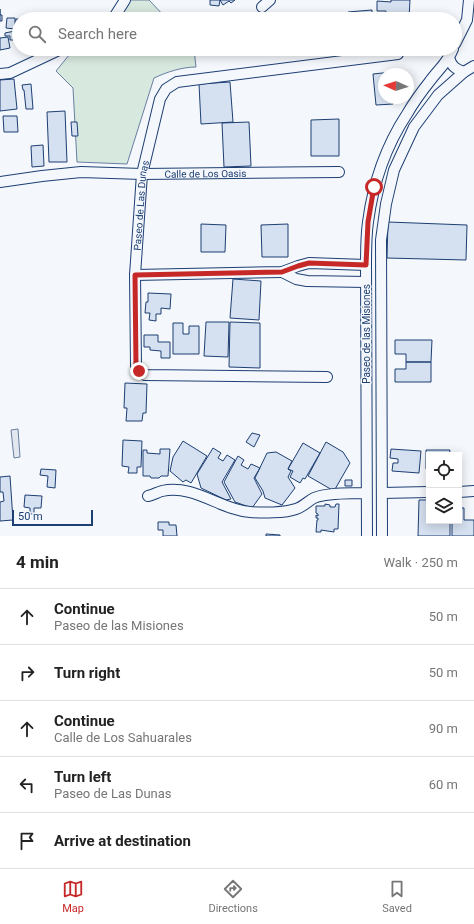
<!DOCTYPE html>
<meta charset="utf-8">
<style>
:root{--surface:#fff;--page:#f6f6f6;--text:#222;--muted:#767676;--line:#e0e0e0;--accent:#c62828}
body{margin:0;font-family:Roboto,sans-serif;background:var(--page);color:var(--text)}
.controls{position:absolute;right:12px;bottom:12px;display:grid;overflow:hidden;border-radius:0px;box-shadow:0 2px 10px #0003}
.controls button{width:36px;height:36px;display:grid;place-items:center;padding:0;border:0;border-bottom:1px solid var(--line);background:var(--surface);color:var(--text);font:20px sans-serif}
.compass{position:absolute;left:378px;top:68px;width:36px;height:36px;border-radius:50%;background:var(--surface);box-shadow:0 2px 10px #0003;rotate:273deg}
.scale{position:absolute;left:12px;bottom:10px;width:81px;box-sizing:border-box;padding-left:4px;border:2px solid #1d3f73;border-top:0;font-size:11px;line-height:14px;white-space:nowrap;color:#1d3f73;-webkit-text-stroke:3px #f4f7fb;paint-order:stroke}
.stop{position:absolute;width:12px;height:12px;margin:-9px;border:3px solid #c62828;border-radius:50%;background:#fff}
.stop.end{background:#c62828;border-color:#fff;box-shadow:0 1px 4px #0008}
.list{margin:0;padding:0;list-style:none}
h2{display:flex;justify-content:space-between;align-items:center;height:52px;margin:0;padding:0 16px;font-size:17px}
h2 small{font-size:13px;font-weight:400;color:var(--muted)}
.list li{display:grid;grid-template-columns:26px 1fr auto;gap:12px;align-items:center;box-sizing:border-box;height:56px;padding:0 16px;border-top:1px solid var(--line)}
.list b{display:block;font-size:15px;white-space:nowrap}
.list p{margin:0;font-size:13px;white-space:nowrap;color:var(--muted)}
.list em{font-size:13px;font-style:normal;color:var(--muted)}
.icon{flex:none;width:22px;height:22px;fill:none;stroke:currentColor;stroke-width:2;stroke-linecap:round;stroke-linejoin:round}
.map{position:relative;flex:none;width:474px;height:536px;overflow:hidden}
.search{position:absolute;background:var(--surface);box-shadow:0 2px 10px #0003;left:12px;right:12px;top:12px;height:44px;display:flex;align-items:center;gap:10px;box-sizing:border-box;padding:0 14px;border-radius:22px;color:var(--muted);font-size:15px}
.sheet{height:332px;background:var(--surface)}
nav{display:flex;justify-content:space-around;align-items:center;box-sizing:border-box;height:56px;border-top:1px solid var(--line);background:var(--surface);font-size:11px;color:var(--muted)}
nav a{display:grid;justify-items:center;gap:2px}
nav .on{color:var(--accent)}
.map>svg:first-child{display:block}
.green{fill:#d7e8df;stroke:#687fa3}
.parking{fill:#e3e8f0;stroke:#687fa3}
.building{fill:#d5e0f0;stroke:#1d3f73}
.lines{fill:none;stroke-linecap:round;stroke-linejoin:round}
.minor-casing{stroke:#1d3f73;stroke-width:12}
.minor{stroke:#f4f7fb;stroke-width:10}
.route{stroke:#c62828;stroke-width:5}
.labels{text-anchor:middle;stroke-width:3;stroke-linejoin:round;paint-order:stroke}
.street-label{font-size:10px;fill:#1d3f73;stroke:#f4f7fb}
</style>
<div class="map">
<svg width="474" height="536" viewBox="0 0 474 536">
<rect width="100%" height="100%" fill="#f4f7fb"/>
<!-- green -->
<path class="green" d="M127,0H149L167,19H117Z
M74,49H194L196,67C182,67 167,72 154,78L127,164L77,162L73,88L56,71Z"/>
<!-- parking -->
<path class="parking" d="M18,429L20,457L14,458L11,430Z"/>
<!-- building -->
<path class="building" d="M210,0H220L219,6L210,5Z
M220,0H235L231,3L229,1L223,5Z
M391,0H410L409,18H404V19H385L386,11H377V1L391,2Z
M0,9V15H2V21H0Z
M372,10V15L377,14V19H349L348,12Z
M7,18H15V29L6,28Z
M16,19H19V33H16V36L19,37H14V40H10V36H5V33L15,31Z
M8,37L10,48L0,50V38Z
M272,49H287V50L272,51Z
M352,49H370L352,51Z
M392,72L393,74H384V98H392L393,104L376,105L373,74Z
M14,79L17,109L0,111V80Z
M230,82L233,122L201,124L199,84Z
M31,84L33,109H26L24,90H23L22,85Z
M65,111L67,162H49L47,112Z
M3,116H17L18,132H4Z
M339,119V156H311V120Z
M71,122H77L78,136H72Z
M249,122L251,166L224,167L222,123Z
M43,145L44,166L32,167L31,146Z
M388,222L467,225L466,260L387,258Z
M201,224L226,225L225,252H201Z
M288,224V257H262L261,225Z
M233,279L261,281L259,320L230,318Z
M148,293L171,294L170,309L161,308V314H156V321L149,320L150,313H145L146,302H148Z
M206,322H229L228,357L204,356Z
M230,322L260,323V368L229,367Z
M173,323H183V334H189V326H199V354H173Z
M144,335H158V342H170V358H161V351L150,350V347H144Z
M395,340H432L431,362H406V354H395Z
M406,362H431V382H395V369H406Z
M125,383L147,384L146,413H143L142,421H126L127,408H124Z
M252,433L260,435L254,447L246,442Z
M123,440L142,441L141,467H137V473H128L129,467L122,466Z
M183,441L207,456L191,483L186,480L183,482L170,471L173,457Z
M326,442L343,452L350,463L334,491L308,476Z
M303,443L320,453L305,479L303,478L300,483L290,477L293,471L288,469Z
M213,448L221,453L218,458L223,461L227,455L235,460L222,482L231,499L226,500L201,488L197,474Z
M160,449H170L168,476H161L159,478H151L150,476H143V450H147V453L160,454Z
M391,449L421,451L419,473L392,471L393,463H398V459L390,458Z
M426,450H450L449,455H429V469H426Z
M276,452L292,461L288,469L291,471L288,477L295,488L282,505L265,498L263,491L255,478L267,453Z
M238,456L244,460L241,465L248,469L251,464L260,468L254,478L262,494L252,508L235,502L224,482Z
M459,457H460V472H459Z
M41,469L56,470L55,488L47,487L48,476L40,475Z
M10,476L13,520L0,521V502L4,501L3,492H0V477Z
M345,480H352V486H345Z
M25,495L42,496L41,508H34V514H30V508L24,507Z
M419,500H429V521H450V536H418Z
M325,504L330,505V507H335L336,504H339L338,529H334V532L321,530V532H316L317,520H318V518H316V515L318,516V514L316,513V506H325Z
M459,508H464V520H474V536H452V521H459Z
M158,522H169V525H176L177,536H163V530H158Z
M266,534L280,535V536H266Z"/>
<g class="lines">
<defs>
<g id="minor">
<path d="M262,7L270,0"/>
<path d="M113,19L125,0"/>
<path d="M455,44L467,20L469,0"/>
<path d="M449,58C452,67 456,69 464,72"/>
<path d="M0,74L10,73L61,49"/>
<path id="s1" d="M0,182L42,176L81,172L142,174L339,172"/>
<path d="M282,272L296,279L307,281L366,282"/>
<path d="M135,275L282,272L298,266L309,263L366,265"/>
<path id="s2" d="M327,377L145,375L139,371L136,366L135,275L142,174L160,99L166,89L177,82L398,54"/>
<path d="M459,492L474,491"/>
<path d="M382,493L429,492"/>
<path d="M148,496C153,495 158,492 162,491C195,484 220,510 250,512C262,513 285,513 296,509C303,507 308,501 314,498C330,492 350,494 366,493"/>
<path d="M367,536L366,265C366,251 366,236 368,222C373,184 386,146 407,114C414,102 422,91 430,81C438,70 448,62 453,49"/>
<path d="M382,536L381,240L386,204L394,170L414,127L438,95L464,72L474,66"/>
</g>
</defs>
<!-- minor casing -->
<use href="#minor" class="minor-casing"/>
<!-- minor -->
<use href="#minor" class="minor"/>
</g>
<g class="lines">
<!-- route -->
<path class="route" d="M139,371L136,366L135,275L282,272L298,266L309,263L366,265L368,222L374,187"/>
</g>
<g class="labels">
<!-- street labels -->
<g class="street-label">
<text dy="4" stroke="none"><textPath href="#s1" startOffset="206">Calle de Los Oasis</textPath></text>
<text dy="4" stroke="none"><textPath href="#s2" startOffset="356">Paseo de Las Dunas</textPath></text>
<text transform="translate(366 334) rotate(-90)" y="4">Paseo de las Misiones</text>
</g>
</g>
</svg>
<div class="controls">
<button><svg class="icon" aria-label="locate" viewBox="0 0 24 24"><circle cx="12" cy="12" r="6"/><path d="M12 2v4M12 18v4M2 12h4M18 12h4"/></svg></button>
<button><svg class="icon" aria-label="layers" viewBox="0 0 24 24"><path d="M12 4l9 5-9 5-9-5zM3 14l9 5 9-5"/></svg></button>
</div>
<svg class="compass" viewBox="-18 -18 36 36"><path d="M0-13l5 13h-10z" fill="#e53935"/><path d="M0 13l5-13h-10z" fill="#767676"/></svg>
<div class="scale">50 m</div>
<div class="stop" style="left:374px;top:187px"></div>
<div class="stop end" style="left:139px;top:371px"></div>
<div class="search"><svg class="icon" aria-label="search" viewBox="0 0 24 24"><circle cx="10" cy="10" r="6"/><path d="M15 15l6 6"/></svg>Search here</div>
</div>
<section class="sheet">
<h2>4 min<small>Walk · 250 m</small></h2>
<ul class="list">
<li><svg class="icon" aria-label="ahead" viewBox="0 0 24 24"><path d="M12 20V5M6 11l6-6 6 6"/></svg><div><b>Continue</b><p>Paseo de las Misiones</p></div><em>50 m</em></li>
<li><svg class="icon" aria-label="right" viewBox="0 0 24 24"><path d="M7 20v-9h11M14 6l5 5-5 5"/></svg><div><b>Turn right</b></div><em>50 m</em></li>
<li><svg class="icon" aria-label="ahead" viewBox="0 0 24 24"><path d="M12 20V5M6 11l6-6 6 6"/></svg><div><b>Continue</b><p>Calle de Los Sahuarales</p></div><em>90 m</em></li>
<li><svg class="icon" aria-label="left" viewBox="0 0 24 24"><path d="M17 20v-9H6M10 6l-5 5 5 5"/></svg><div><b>Turn left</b><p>Paseo de Las Dunas</p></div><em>60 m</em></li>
<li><svg class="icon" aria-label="arrive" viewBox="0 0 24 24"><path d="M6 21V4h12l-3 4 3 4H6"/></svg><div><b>Arrive at destination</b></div></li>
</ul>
</section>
<nav>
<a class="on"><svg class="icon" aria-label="map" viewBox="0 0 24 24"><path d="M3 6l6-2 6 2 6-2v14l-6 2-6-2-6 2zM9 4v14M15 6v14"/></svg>Map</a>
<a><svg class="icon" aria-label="directions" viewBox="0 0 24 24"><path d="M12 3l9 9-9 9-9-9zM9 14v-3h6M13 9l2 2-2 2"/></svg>Directions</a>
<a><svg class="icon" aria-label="saved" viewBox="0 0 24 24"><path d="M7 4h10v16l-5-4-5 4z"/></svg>Saved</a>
</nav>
